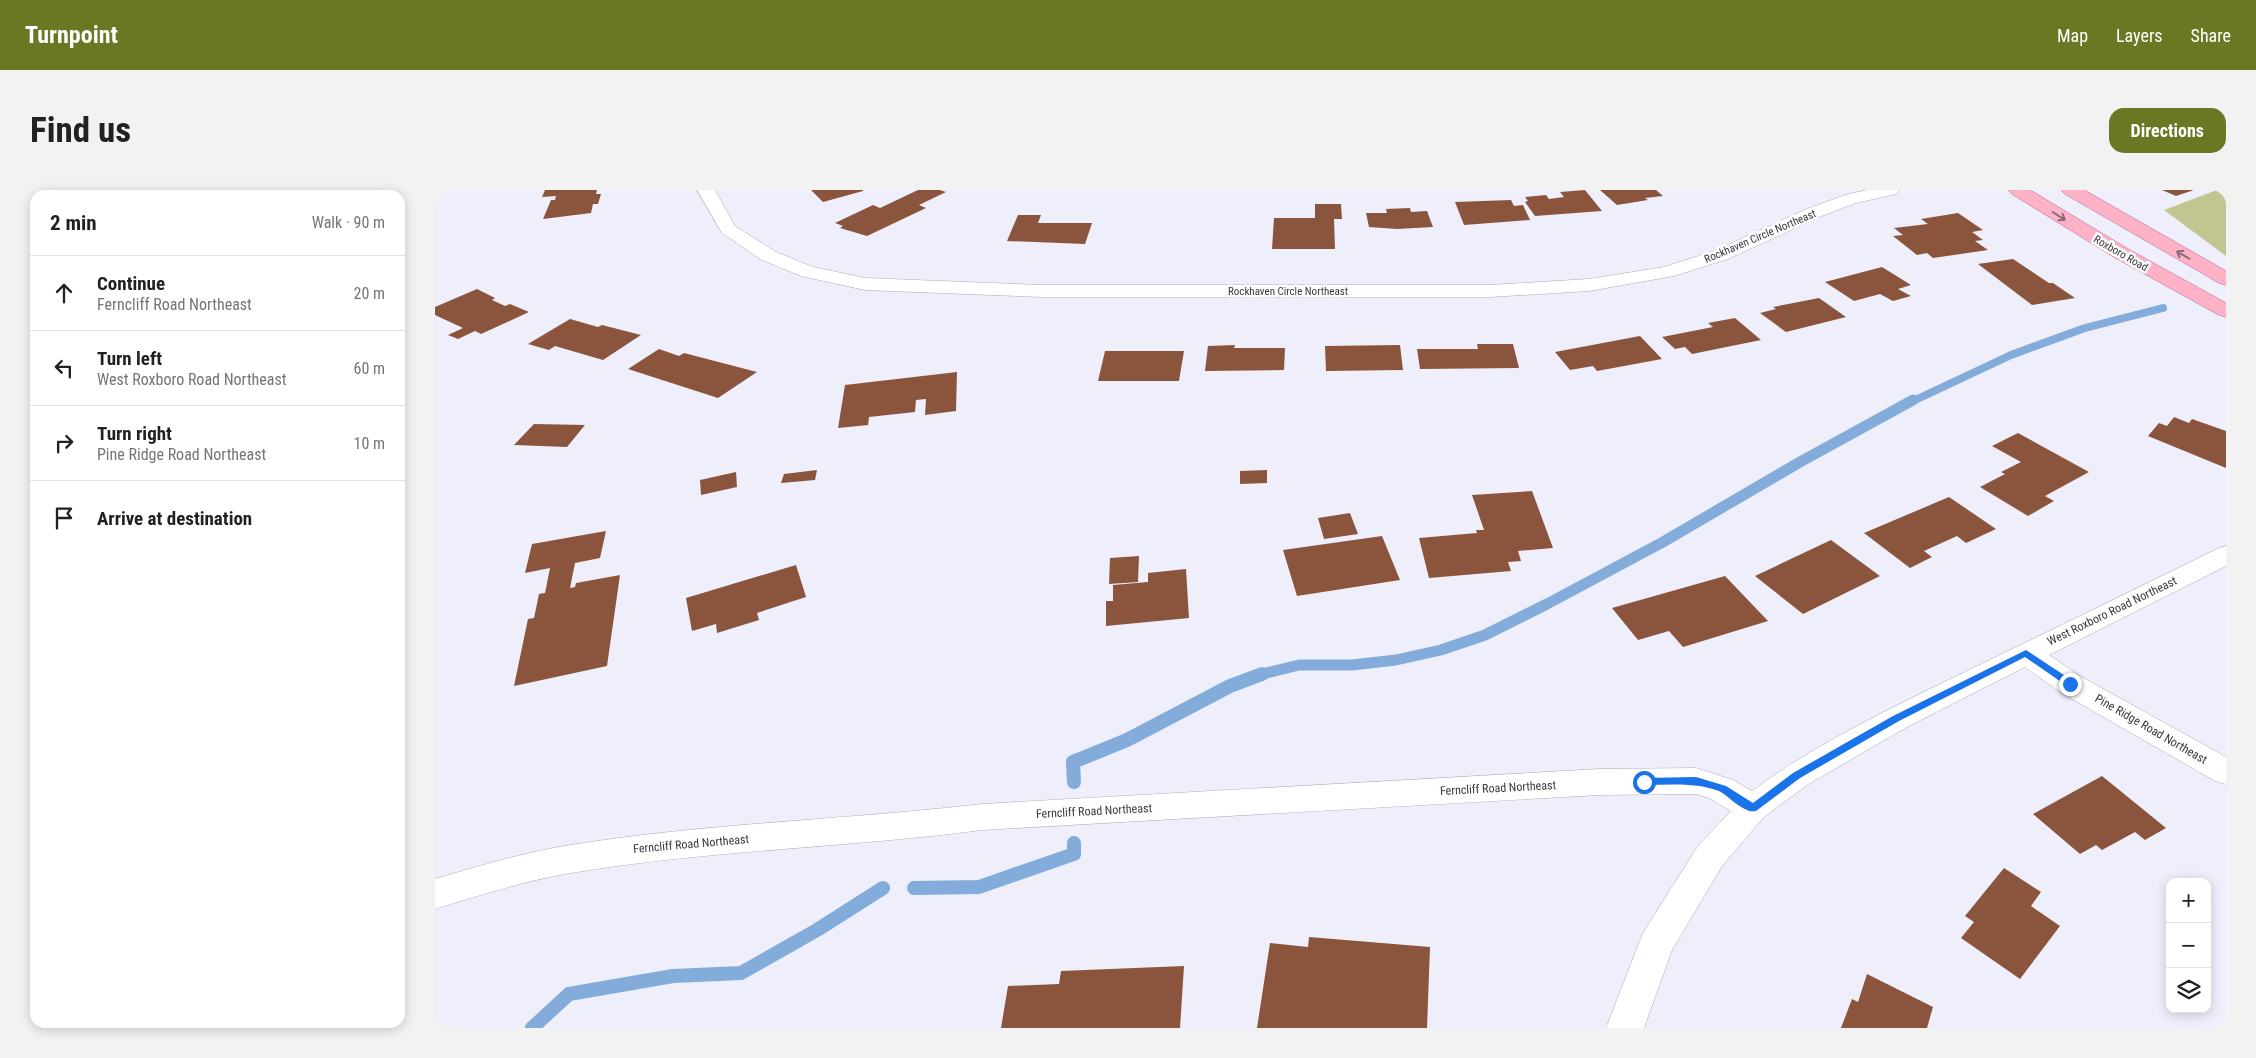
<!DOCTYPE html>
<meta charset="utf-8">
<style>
:root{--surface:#fff;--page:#f2f2f2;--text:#202124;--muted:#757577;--line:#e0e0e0;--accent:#6a7723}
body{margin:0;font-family:"Roboto Condensed",sans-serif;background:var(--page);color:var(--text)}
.controls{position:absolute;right:15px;bottom:15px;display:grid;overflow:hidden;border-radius:10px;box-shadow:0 2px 12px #0003}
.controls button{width:45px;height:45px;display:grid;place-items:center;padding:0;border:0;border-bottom:1px solid var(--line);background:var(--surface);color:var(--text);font:25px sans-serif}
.stop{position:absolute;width:15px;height:15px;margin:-11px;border:4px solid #1a73e8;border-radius:50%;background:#fff}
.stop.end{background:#1a73e8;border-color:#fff;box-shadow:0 1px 5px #0008}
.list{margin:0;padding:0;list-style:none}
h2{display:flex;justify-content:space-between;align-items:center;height:65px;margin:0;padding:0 20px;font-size:21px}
h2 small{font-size:16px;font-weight:400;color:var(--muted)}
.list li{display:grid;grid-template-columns:32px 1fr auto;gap:15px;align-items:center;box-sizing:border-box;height:75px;padding:0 20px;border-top:1px solid var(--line)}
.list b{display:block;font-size:19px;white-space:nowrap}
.list p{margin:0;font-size:16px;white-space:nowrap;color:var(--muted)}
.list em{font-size:16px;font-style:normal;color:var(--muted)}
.icon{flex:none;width:28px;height:28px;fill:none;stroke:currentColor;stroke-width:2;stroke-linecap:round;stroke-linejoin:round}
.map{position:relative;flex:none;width:1791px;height:838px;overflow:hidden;border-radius:15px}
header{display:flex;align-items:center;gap:30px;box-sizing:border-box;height:70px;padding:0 25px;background:var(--accent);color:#fff}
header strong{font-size:24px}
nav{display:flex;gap:28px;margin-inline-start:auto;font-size:18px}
.intro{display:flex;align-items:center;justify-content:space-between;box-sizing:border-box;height:120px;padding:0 30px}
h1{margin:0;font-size:35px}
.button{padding:12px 22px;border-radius:15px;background:var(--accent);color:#fff;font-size:18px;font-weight:700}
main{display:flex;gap:30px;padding:0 30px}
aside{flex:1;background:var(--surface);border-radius:15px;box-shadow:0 2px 12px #0003}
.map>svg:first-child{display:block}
.green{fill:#c2c58f}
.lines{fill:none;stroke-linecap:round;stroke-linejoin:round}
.stream-far2{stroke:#83acda;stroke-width:8}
.stream-far1{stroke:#83acda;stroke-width:11}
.stream{stroke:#83acda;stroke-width:14}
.building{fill:#8b553d}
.minor-casing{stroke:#ababb6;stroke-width:1}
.major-casing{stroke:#b96680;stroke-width:1}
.minor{fill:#fff;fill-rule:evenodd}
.major{fill:#feb2c8;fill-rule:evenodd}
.oneway{stroke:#886a75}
.route{fill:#1a73e8}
.labels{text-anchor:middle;stroke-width:5;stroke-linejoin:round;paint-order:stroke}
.far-street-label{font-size:11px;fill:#3a3a3e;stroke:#fdfdff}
.street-label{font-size:12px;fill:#3a3a3e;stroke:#fdfdff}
</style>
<header>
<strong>Turnpoint</strong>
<nav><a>Map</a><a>Layers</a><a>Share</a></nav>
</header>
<div class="intro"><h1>Find us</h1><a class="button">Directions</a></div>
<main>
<aside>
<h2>2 min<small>Walk · 90 m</small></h2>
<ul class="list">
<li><svg class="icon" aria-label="ahead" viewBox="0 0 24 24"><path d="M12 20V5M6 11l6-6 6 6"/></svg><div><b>Continue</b><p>Ferncliff Road Northeast</p></div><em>20 m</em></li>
<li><svg class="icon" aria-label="left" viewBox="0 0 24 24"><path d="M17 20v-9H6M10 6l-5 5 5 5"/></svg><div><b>Turn left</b><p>West Roxboro Road Northeast</p></div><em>60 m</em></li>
<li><svg class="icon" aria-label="right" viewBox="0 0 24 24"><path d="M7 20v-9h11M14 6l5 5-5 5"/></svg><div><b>Turn right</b><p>Pine Ridge Road Northeast</p></div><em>10 m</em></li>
<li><svg class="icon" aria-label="arrive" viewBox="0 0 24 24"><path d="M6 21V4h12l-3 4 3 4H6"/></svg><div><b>Arrive at destination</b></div></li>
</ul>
</aside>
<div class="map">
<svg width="1791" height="838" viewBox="0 0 1791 838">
<rect width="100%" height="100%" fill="#eeeffa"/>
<!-- green -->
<path class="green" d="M1782,0H1791V66L1729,20Z"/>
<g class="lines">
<!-- stream-far2 -->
<path class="stream-far2" d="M1476,212L1576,165L1650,138L1728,118"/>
<!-- stream-far1 -->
<path class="stream-far1" d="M823,485L864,475H917L961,470L1006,460L1050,445L1112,414L1228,352L1365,272L1478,210"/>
<!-- stream -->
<path class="stream" d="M639,592L638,572L692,550L795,496L827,484
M479,698L544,697L639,664V653
M97,838L134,804L238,786L306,783L382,740L448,698"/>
</g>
<!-- building -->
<path class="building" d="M110,0H162L161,4H166L163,14H158L156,23L108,29L116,10H120L121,6L107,7Z
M376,0H428V1L388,12Z
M483,0H505L511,2L484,15L491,18L432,46L405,38L408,36L400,33L438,15L445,18Z
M1150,0L1167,21L1100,26L1090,12L1093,11L1090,7L1111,5L1114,9L1129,7L1125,2Z
M1165,0H1221L1228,6L1210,8L1213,10L1182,15Z
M1727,0H1759L1741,6Z
M1076,10L1079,16L1088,15L1095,30L1029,35L1020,12Z
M880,14H906L907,29H899L900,59H837L839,28H880Z
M975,18L976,22L992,21L998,37L962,39L934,37L931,23H952L951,19Z
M1523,23L1548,40L1537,42L1548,50L1540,51L1553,60L1498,68L1492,63L1482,65L1458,46L1468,45L1459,38L1493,34L1486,29Z
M583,25H606L603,33H657L650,54L572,51Z
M1578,69L1614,93H1618L1640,108L1597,115L1543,74Z
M1447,77L1476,95L1463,99L1476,106L1458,111L1445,104L1419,111L1390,92Z
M42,99L60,108L57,110L70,116L75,114L94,122L46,144L40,141L23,149L13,145L28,138L0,125V117Z
M1384,108L1411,127L1351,142L1325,123L1341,119L1338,117Z
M1300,128L1326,150L1257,164L1250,157L1240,159L1227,147L1278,137L1273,133Z
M135,129L163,137L167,135L206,145L168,170L120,156L114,160L93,154Z
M1205,146L1227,169L1162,181L1158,176L1135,180L1120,162Z
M1042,154H1078L1084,178L985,179L982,159H1043Z
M800,155L799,158H850L849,180L770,181L773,156Z
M965,155L968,180L891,181L890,156Z
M224,159L244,166L249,163L322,182L283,208L193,179Z
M670,161H749L744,191H663Z
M522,182L521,221L490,225L491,209L481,210L480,222L434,227L433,235L403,238L410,195Z
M1739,227L1754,233L1757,229L1791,241V278L1713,246L1724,233L1732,236Z
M99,234L150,235L132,257L79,255Z
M1583,243L1654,282L1610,306L1619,311L1593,326L1545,297L1570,284L1566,282L1586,272L1557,256Z
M382,280L380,290L346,293L349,284Z
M832,280V293L805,294V281Z
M301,282L302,297L266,305L265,290Z
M1097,301L1118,358L1083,361L1086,371L1073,372L1076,381L994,388L984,348L1042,343L1041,340H1049L1037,305Z
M1514,307L1561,339L1531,353L1522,346L1489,361L1497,367L1475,378L1429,343Z
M915,323L923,344L889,349L883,328Z
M171,341L165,368L140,373L135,398L140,397L141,393L185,385L172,476L79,496L93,429L99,428L104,404L110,403L115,378L90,383L97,354Z
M947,346L965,390L862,406L848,360Z
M1396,350L1445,386L1368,424L1320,386Z
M704,366L703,392L674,394L675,368Z
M361,375L371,407L322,423L324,430L282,443L281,434L257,441L251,408Z
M751,379L754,428L671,436V411H678V395L713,392V383Z
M1290,386L1333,431L1248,457L1234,441L1203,450L1177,418Z
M1667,586L1731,638L1710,650L1700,642L1667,660L1661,655L1645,664L1598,624Z
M1569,678L1606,702L1596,716L1625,736L1585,789L1526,748L1539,732L1530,726Z
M874,747L995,757L992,838H822L835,753L873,757Z
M749,776L745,838H566L573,796L624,794L626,781Z
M1432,784L1498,817L1492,838H1406L1417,809L1423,812Z"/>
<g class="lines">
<defs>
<path id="minor" d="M262,0H280L300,36L341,62L378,77L430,88L607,95H1055L1154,89L1229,77L1279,61L1372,19L1410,5L1432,0H1464L1461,4L1421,13L1384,27L1293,69L1239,86L1154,101L1055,107H607L430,100L366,86L327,70L287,43Z
M1791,356V376L1614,465L1645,486L1791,567V594L1780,591L1625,502L1590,477L1472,537L1372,595L1329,627L1287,676L1237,760L1209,838H1171L1208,743L1263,656L1296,621L1276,609L1261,604L1164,605L547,640C410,658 272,660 136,683C89,691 45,705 0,719V689C45,676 90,662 136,655C272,633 410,630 547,614L1164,579L1261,578L1298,590L1317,601C1385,551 1462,515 1538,478C1619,439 1700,399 1782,359Z"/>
<path id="major" d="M1574,0H1595L1693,59L1791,113V127L1784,125L1679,67L1577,4Z
M1627,0H1649L1791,81V95L1784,93L1630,4Z"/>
</defs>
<!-- minor casing -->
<use href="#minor" class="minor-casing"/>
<!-- major casing -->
<use href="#major" class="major-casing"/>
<!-- minor -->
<use href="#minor" class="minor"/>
<!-- major -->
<use href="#major" class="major"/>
</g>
<!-- one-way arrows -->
<defs><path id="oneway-shaft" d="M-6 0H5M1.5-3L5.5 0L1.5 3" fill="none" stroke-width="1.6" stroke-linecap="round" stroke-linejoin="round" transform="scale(1.25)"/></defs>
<g class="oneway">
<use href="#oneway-shaft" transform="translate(1624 26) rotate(32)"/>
<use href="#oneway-shaft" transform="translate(1748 65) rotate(-150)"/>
</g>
<!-- route -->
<path class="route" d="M1591,460L1638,491V496H1632L1590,467L1464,531L1365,588L1321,621C1309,624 1294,606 1284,601C1260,592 1234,595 1209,595L1204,592L1209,588L1261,587L1291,596L1318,613L1358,583L1458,526Z"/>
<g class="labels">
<!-- far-street labels -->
<g class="far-street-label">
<text transform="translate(1325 46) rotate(-23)" y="4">Rockhaven Circle Northeast</text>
<text transform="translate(1686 63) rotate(30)" y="4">Roxboro Road</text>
<text x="853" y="105">Rockhaven Circle Northeast</text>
</g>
<!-- street labels -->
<g class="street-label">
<text transform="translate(1677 421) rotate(-26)" y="4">West Roxboro Road Northeast</text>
<text transform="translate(1716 539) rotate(30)" y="4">Pine Ridge Road Northeast</text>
<text transform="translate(1063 598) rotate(-3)" y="4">Ferncliff Road Northeast</text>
<text transform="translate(659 621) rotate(-3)" y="4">Ferncliff Road Northeast</text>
<text transform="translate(256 654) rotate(-5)" y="4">Ferncliff Road Northeast</text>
</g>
</g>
</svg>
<div class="controls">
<button>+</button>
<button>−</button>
<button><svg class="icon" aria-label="layers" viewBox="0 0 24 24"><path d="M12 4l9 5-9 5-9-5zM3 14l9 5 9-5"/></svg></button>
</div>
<div class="stop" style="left:1209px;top:592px"></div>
<div class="stop end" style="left:1635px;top:494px"></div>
</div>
</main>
